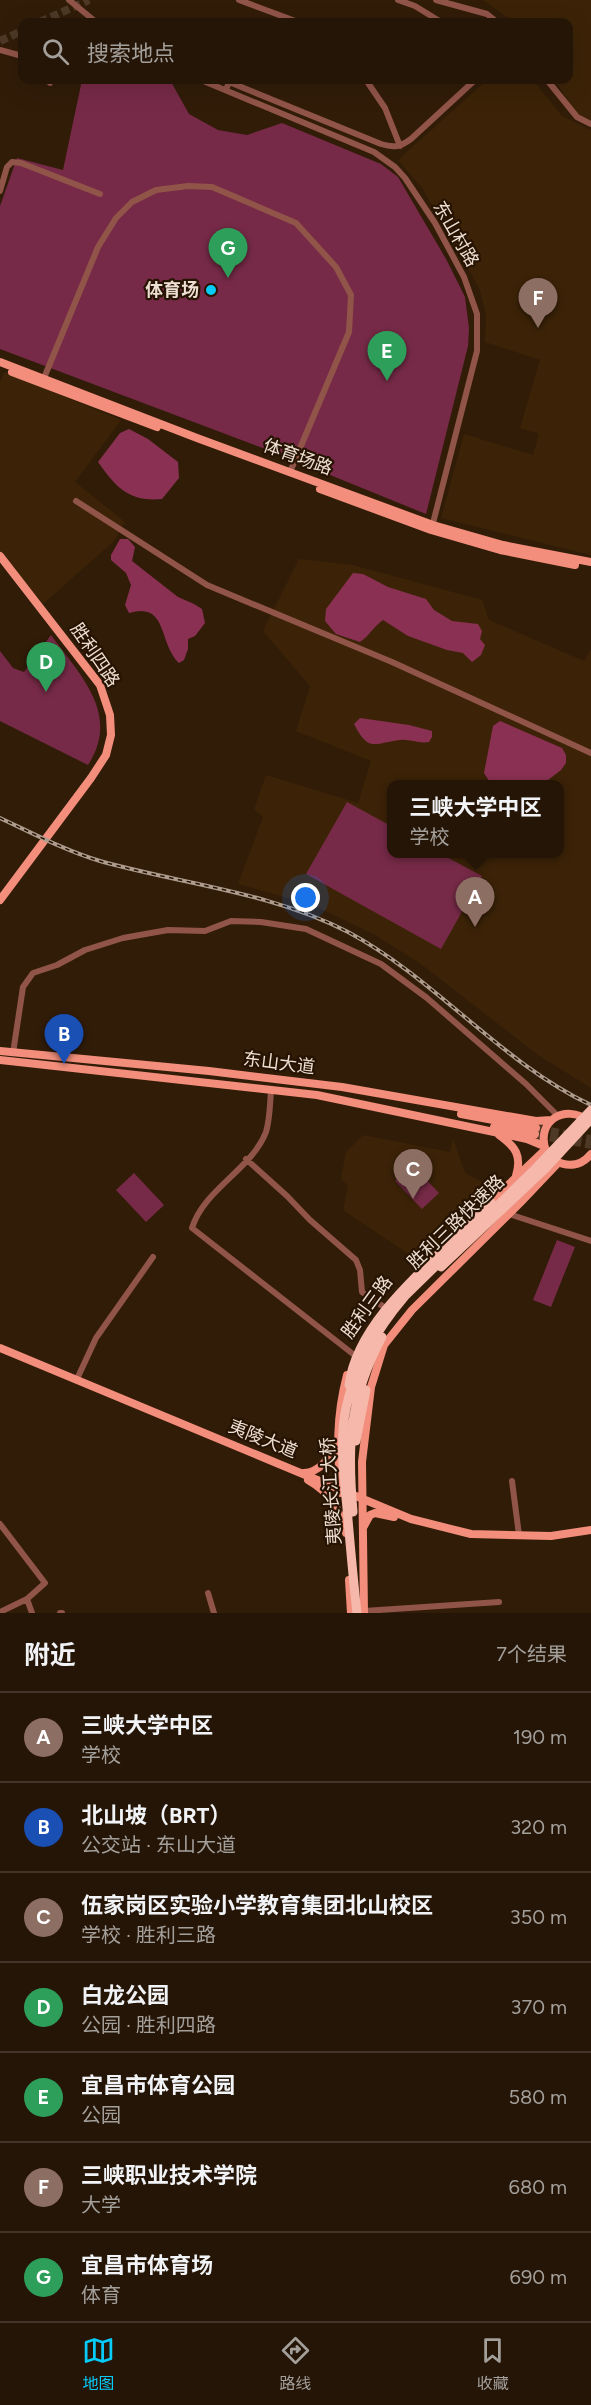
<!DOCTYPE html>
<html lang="zh">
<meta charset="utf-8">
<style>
:root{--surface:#251506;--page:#2d1e10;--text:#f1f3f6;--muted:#a39f9b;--line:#423428;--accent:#07cbf9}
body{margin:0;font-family:Figtree,"Noto Sans SC",sans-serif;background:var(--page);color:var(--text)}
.you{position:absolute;left:306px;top:898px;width:21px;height:21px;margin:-15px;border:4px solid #fff;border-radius:50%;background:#1a73e8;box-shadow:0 0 0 9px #1a73e833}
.badge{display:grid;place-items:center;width:39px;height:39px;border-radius:50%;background:var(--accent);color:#fff;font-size:20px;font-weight:700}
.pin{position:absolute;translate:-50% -50px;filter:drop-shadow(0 2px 3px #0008)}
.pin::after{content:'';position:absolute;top:32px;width:21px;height:18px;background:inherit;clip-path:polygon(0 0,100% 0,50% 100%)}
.popup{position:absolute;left:387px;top:780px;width:177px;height:78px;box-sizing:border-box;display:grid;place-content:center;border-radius:12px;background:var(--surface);filter:drop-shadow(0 2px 4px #0005);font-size:20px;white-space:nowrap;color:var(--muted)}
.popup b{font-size:22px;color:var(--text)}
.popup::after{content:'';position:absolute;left:50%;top:100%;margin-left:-12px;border:12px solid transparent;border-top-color:var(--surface)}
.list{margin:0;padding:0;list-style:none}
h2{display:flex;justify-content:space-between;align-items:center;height:78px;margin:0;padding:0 24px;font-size:26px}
h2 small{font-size:20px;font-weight:400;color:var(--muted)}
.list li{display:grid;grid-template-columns:39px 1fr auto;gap:18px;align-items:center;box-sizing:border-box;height:90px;padding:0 24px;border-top:2px solid var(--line)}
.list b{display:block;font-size:22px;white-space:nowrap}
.list p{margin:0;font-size:20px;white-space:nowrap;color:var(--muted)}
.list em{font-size:20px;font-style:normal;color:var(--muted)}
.icon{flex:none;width:33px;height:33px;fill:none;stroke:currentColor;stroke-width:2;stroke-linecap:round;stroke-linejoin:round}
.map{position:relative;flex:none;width:591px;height:1613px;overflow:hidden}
.search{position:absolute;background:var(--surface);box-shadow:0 6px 24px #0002;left:18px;right:18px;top:18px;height:66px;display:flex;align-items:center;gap:15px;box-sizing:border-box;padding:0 21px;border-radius:12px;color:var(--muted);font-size:22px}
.sheet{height:708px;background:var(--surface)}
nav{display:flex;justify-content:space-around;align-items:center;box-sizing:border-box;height:84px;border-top:2px solid var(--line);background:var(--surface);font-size:16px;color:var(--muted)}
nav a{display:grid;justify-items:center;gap:3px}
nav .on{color:var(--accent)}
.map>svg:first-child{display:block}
.built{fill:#3c2307;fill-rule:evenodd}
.green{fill:#772a47}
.forest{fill:#8a3153}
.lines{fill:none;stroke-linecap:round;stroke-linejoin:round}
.major-tunnel{stroke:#4d3926;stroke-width:8;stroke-dasharray:8 4;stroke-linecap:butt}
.minor{stroke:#915449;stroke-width:6}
.major{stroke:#f28e7b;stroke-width:8}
.highway{stroke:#f5b8ab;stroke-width:9}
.rail-casing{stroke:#ad9c8d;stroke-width:4}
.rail{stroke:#271301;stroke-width:1.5;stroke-dasharray:4.5;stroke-linecap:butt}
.highway-bridge{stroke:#f5b8ab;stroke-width:9}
.poi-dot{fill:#07cbf9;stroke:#271301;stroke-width:2}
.labels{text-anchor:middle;stroke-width:4.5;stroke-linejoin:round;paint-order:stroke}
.street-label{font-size:18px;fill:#eddfd3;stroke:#271301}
.poi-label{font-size:18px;font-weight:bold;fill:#eddfd3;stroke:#271301;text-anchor:end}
</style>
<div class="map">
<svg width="591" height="1613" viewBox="0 0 591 1613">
<rect width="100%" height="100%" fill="#311c08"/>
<!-- built -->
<path class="built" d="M483,0H591V122L577,115L555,80H568V22H514Z
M487,80H533L562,116L591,130V555L441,518L464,434L533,455L539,434L520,428L540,360L485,342L486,314L479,288L423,189L398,160Z
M5,372L121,420L75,482L125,522L114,541L43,604L0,552V382Z
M299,559L353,565L482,600L489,620L584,661L591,649V1088L538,1055L421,964L375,935L313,905L238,884L263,817L254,809L266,775L358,803L371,761L296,731L310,686L263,631ZM391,784H559V854H391Z
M363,1135L450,1152L453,1138L465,1173L493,1188L419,1261L343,1210L348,1186L341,1179L346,1152Z"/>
<!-- green -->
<path class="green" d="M82,80H170L189,114L218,130L247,135L282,123L381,164L398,177L446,259L465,297L469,328L468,346L426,514L276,453L0,349V206L17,158L63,170Z
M51,635C80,675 121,714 88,765L0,721V651L13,668L24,672Z
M347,802L391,826V854H441L482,876L441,949L306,874Z
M412,1165L439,1193L422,1209L395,1181Z
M134,1173L164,1205L146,1222L116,1190Z
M557,1240L575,1247L551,1307L533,1300Z"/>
<!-- forest -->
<path class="forest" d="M129,429L148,439L178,462L179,478L162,499C128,502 116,487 98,462L120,433Z
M120,539H128L135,547L132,561L178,597L194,604L202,609L205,623L195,636L188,639V649L184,660L179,663C158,643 168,601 129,613L125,605L131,585L126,573L111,560V555Z
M353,573L363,574L388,587L426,599L434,610L452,621L478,624L482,631L480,639L485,645L481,655L472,662L463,653L447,650L408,636L383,620C374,626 369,636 360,642L336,634L325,621L326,609Z
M360,718L409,725L432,731V737L429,742C419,744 410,739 400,740C374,743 369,753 354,724Z
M500,721L562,748L566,755V763L561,770L543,784H491L484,773L493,726Z"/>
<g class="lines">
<!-- major-tunnel -->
<path class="major-tunnel" d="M40,22L89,0
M0,41L22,31
M539,1129L591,1139
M538,1135L591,1145"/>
<!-- minor -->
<path class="minor" d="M69,0L96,22
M239,0L298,22
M398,0L415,6L441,22
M436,0L487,14L497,22
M0,50L22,56
M201,80L374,152L395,167L405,178L435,223L464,277L477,314V351L432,527
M366,80L385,108L400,146
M547,80L577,117L591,124
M50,83L51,80
M226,90L229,82L381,144C394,148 400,147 411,139L475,80
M0,191L7,167L12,162L21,163L100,194
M44,378L98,247L116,218L132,202L156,190L188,186L212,187L296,223L336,267L351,295L349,332L290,472
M76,501L207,585L392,662L591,753
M13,1053L23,987L33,973L57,965L85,950L123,938L168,930L205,931L231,921L261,922L306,929L381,964L427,998L526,1084L558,1116
M271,1090C270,1103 270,1119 266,1132C252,1169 204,1189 192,1228L353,1354
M246,1159L287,1196L310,1220L356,1260L360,1270L362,1292L384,1307
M509,1214L591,1241
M77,1379L96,1338L153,1257
M512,1481L519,1535
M0,1524L45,1583L27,1599L0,1612
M208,1593L214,1613
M27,1599L32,1613
M364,1611L499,1602
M60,1613H62"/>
<!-- major -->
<path class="major" d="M0,362L197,438L433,525L503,545L591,562
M12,372L157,427
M320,489L431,530L500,550L575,565
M0,556L100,685L110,715L111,735L106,755L91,778L0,900
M0,1051L209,1071L342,1087L536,1121L551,1120
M0,1060L317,1095L527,1139L544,1146
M461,1114L536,1128
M494,1127L535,1134
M499,1135C516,1147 522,1156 516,1176
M546,1151C535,1121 565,1103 589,1121
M554,1160C568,1168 581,1166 591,1154
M487,1205L545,1150
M0,1348L411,1519L471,1534L551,1536L591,1530
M304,1473C320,1472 328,1459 336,1446
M308,1480C331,1493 339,1509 346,1533
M341,1493C337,1450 336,1417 347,1375
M364,1526L370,1515L375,1513L394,1517
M349,1580L351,1613
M364,1613L362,1462L371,1387L384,1345L412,1310L520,1203L558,1163"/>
<!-- highway -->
<path class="highway" d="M349,1385C358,1314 446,1253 491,1202"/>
<defs>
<path id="rail" d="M0,818C32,833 66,851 100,861C182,884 271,892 348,932C436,979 500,1062 591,1105"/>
</defs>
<!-- rail casing -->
<use href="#rail" class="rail-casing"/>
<!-- rail -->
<use href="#rail" class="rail"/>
<!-- highway-bridge -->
<path class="highway-bridge" d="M441,1267L546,1168L591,1119
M356,1441L366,1390
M353,1512C347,1444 349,1399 382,1337
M357,1613C353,1578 350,1543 347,1508C344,1476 339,1441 346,1408C355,1366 377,1329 405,1296L533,1171L591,1110"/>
</g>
<!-- markers -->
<circle class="poi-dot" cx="211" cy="290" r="6"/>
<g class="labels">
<!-- street labels -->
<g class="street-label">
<text transform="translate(456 234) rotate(60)" y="6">东山村路</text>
<text transform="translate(298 457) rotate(20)" y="6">体育场路</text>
<text transform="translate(95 655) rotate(56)" y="6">胜利四路</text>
<text transform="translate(279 1063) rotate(7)" y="6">东山大道</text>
<text transform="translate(456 1222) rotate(-44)" y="6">胜利三路快速路</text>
<text transform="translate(367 1307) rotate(-54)" y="6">胜利三路</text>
<text transform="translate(263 1439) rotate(22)" y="6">夷陵大道</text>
<text transform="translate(331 1491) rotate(-94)" y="6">夷陵长江大桥</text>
</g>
<!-- poi labels -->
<g class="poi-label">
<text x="199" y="296">体育场</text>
</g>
</g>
</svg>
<div class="you"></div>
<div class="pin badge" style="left:475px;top:927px;background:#8d6e63">A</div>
<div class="popup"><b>三峡大学中区</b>学校</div>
<div class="pin badge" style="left:64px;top:1064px;background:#1a4fb4">B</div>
<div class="pin badge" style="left:413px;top:1199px;background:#8d6e63">C</div>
<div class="pin badge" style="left:46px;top:692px;background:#2e9e5b">D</div>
<div class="pin badge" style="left:387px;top:381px;background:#2e9e5b">E</div>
<div class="pin badge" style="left:538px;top:328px;background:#8d6e63">F</div>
<div class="pin badge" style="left:228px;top:278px;background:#2e9e5b">G</div>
<div class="search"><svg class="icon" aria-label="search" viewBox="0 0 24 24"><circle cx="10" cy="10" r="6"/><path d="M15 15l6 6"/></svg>搜索地点</div>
</div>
<section class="sheet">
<h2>附近<small>7个结果</small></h2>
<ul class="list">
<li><span class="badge" style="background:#8d6e63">A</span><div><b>三峡大学中区</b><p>学校</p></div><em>190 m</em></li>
<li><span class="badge" style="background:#1a4fb4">B</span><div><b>北山坡（BRT）</b><p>公交站 · 东山大道</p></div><em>320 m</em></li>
<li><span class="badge" style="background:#8d6e63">C</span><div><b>伍家岗区实验小学教育集团北山校区</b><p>学校 · 胜利三路</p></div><em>350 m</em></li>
<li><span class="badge" style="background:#2e9e5b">D</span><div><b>白龙公园</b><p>公园 · 胜利四路</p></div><em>370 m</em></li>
<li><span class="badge" style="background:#2e9e5b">E</span><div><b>宜昌市体育公园</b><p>公园</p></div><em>580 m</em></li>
<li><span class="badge" style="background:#8d6e63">F</span><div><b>三峡职业技术学院</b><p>大学</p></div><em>680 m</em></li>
<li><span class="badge" style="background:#2e9e5b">G</span><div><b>宜昌市体育场</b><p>体育</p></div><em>690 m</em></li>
</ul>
</section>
<nav>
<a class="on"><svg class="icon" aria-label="map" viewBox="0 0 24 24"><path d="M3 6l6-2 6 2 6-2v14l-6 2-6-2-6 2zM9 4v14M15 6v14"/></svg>地图</a>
<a><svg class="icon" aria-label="directions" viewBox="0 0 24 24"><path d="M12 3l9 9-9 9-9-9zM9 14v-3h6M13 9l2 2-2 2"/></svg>路线</a>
<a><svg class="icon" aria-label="saved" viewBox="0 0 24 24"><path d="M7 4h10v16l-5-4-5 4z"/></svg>收藏</a>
</nav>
